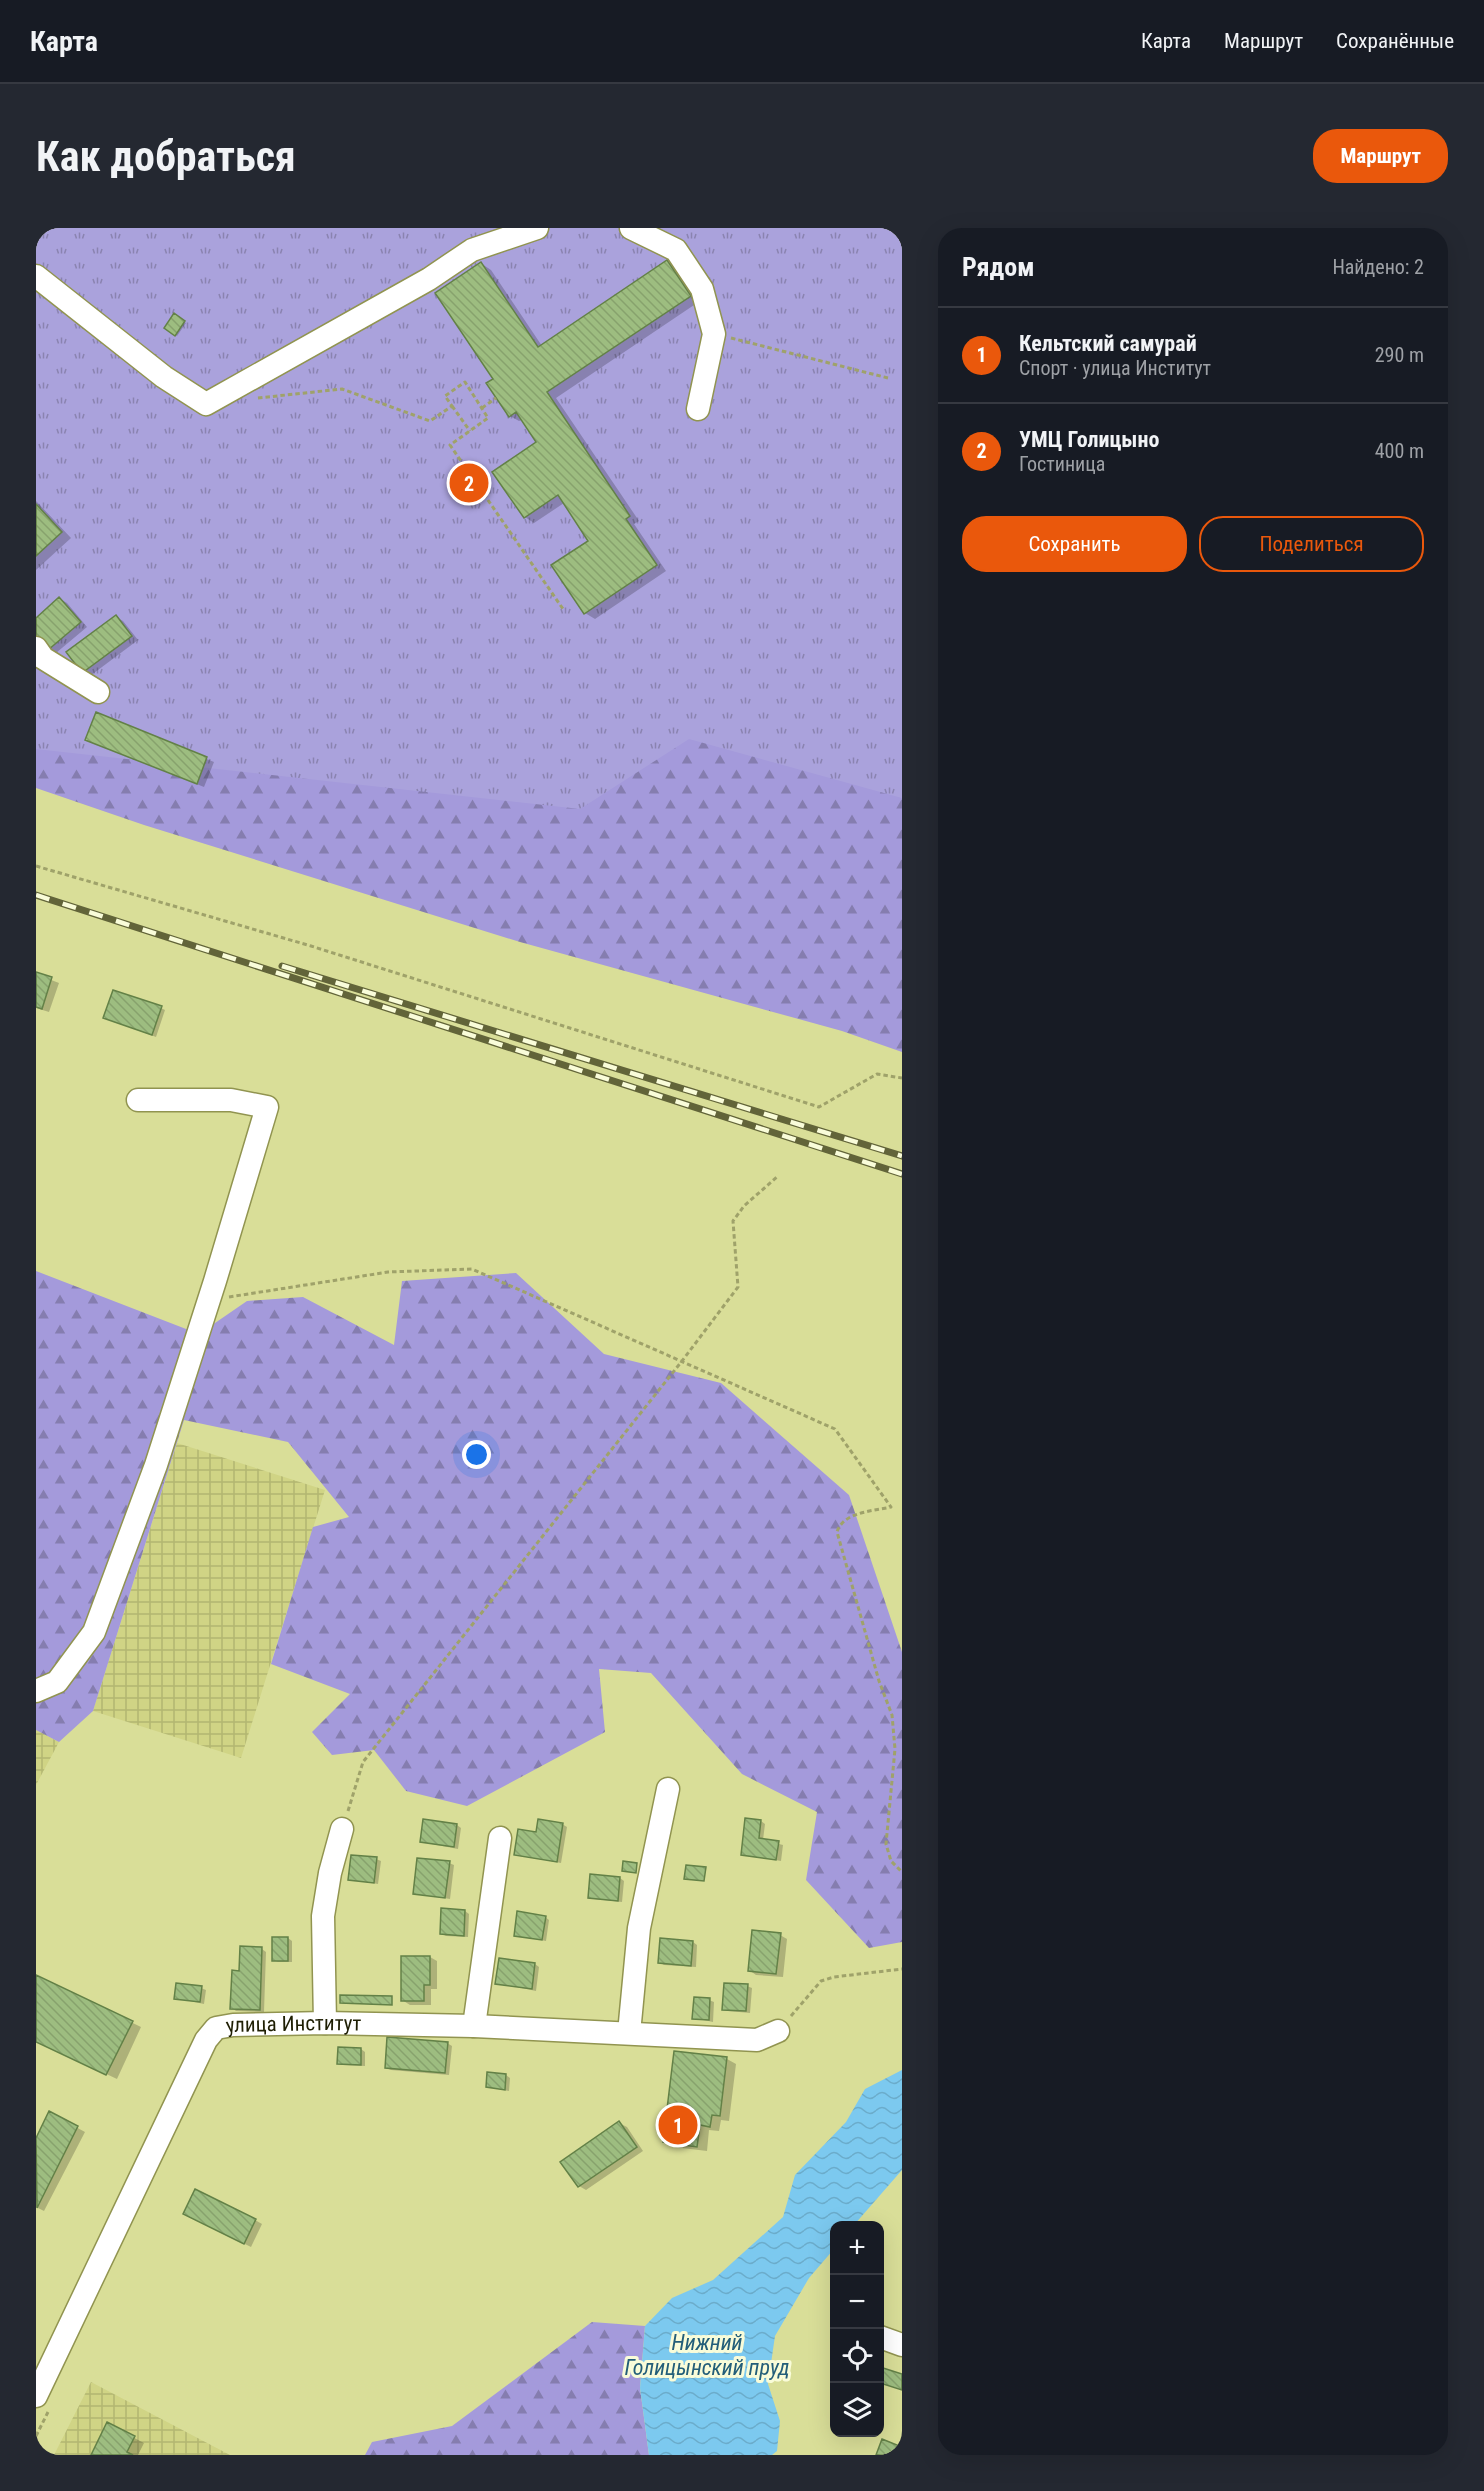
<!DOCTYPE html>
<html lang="ru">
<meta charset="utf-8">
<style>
:root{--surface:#171b24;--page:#242831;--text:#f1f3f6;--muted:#9ea1a6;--line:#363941;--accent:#ea580c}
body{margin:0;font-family:"Roboto Condensed",sans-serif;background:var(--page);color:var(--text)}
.controls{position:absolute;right:18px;bottom:18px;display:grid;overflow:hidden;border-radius:12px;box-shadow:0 6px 24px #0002}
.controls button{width:54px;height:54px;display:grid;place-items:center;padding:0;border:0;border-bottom:2px solid var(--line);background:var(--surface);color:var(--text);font:30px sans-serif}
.you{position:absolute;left:441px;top:1227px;width:21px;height:21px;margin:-15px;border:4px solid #fff;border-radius:50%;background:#1a73e8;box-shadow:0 0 0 9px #1a73e833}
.badge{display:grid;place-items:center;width:39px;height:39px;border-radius:50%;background:var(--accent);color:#fff;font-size:20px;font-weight:700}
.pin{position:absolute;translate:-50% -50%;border:3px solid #fff;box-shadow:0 2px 6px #0006}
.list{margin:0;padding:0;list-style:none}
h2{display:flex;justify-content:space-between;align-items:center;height:78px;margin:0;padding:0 24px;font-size:26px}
h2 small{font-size:20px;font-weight:400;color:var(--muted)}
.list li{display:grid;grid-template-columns:39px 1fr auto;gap:18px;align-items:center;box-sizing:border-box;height:96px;padding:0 24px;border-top:2px solid var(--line)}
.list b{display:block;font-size:22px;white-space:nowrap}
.list p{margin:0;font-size:20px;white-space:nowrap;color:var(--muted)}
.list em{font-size:20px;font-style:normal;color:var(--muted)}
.actions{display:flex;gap:12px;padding:18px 24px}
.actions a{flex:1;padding:14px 0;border:2px solid var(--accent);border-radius:24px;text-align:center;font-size:21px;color:var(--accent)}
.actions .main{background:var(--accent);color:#fff}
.icon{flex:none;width:33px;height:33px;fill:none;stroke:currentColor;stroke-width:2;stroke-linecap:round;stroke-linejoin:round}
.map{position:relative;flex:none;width:866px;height:2227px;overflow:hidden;border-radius:24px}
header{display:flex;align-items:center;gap:36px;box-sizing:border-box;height:84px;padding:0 30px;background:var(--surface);border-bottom:2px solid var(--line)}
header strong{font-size:28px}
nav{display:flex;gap:33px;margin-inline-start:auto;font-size:21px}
.intro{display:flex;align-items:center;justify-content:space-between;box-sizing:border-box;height:144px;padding:0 36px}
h1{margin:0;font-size:42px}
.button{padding:15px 27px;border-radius:24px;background:var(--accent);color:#fff;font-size:21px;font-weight:700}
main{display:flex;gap:36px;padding:0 36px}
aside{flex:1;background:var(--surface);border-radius:24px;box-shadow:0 6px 24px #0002}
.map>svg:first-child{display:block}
.industrial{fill:url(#industrial-grid)}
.forest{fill:url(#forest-firs)}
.park{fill:url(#park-tufts)}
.water{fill:url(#water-waves)}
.shadow{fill:#0003}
.building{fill:url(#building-back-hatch);stroke:#638147;stroke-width:1.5}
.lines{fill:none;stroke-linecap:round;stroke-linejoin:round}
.minor-casing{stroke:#919450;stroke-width:25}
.path{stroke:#9fa26a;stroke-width:3;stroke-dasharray:4.5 3;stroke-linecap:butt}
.minor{stroke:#fff;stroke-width:22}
.rail-casing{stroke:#626439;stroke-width:7}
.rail{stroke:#f9fcd9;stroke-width:4.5;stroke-dasharray:14;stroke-linecap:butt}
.labels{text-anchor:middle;stroke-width:6;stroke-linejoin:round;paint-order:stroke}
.street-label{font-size:21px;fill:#1e1e03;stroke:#f9fcd9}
.water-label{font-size:22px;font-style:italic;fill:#235e79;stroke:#f9fcd9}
</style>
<header>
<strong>Карта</strong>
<nav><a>Карта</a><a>Маршрут</a><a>Сохранённые</a></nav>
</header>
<div class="intro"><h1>Как добраться</h1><a class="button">Маршрут</a></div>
<main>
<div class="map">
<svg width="866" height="2227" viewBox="0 0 866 2227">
<defs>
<pattern id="industrial-grid" width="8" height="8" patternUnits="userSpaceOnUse" patternTransform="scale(1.5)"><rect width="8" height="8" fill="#d0d485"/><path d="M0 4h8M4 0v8" fill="none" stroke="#b2b671"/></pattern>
<pattern id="forest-firs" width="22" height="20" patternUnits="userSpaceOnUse" patternTransform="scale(1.5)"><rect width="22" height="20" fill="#a49adb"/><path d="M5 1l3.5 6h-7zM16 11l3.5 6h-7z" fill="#857daf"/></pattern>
<pattern id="park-tufts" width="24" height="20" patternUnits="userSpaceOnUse" patternTransform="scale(1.5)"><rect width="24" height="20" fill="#aaa2dc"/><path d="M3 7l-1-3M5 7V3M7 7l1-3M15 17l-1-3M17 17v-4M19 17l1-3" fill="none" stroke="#8a83b0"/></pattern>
<pattern id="water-waves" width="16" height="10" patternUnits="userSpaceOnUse" patternTransform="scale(1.5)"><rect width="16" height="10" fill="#7cc9ef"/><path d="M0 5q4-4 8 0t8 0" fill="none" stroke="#6baccb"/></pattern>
<pattern id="building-back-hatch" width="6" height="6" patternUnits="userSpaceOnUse" patternTransform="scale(1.5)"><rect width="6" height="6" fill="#9dbd80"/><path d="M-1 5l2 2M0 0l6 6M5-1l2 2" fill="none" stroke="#87a26d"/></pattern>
</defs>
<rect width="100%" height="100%" fill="#d9de98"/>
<!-- industrial -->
<path class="industrial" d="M141,1215L289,1262L205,1530L57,1483Z
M0,1502L23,1514L0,1557Z
M55,2154L194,2227H18Z"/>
<!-- forest -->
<path class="forest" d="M0,0H866V824L806,803L484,714L108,597L0,560Z
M0,1043L163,1106L211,1073L267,1069L358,1117L366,1053L480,1045L568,1126L685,1155L813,1267L866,1424V1714L833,1720L770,1652L781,1584L706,1546L615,1445L563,1441L569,1504L431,1578L370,1563L338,1522L296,1527L276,1504L314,1466L235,1436L277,1299L313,1289L252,1214L148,1192L57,1483L23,1514L0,1502Z
M556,2094L609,2098L604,2160L613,2227H329L336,2214L416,2198Z"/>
<!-- park -->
<path class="park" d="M0,0H866V570L653,511L544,581L0,521Z"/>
<!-- water -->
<path class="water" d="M866,1842V1942L818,1997L798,1998V2021L773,2050L739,2108L732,2156L744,2193L741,2223L736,2227H613L604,2160L609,2098L636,2070L677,2052L747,1989L759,1947L810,1894L829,1861Z"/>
<!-- shadow -->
<path class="shadow" d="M631,34L641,40L664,73L520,170L603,293L598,296L630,343L559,391L549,385L554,313L528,275L498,295L489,289L502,215L486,192L483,193L474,188L459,151L446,36L455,42L506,118Z
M138,88L150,95L141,108L130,100Z
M0,273L35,310L0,342Z
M24,371L31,375L51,399L20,425L13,421L0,406V392Z
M80,389L87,393L102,412L54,448L47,444Z
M61,486L178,534L168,559L58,515Z
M0,746L23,755L13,784L0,780Z
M125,780L129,782L120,809L69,790Z
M725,1593L729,1596L727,1612L747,1617L745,1633L706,1626Z
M526,1596L531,1599L525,1635L479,1626L501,1606Z
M421,1597L425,1600L422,1621L385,1614Z
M340,1631L345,1633L342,1656L314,1651Z
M413,1635L418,1637L414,1671L379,1665Z
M556,1647L584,1650L588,1653L586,1674L558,1671L553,1669Z
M429,1683L433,1686L432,1709L410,1708L406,1706Z
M509,1689L513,1692L510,1713L480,1707Z
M744,1707L751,1711L747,1749L720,1747L713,1742Z
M252,1710L256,1713V1734H242L237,1732Z
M625,1712L657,1714L661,1717L660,1739L628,1737L623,1734Z
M226,1721L230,1724L228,1784L200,1783L196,1780L204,1744Z
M394,1729L401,1733V1761H395V1777H374L366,1772Z
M499,1736L503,1739L500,1763L461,1755Z
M0,1748L105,1799L81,1851L0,1813Z
M711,1758L716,1760L714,1785L692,1783L688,1781Z
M165,1760L170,1762L168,1776L139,1770Z
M673,1772L678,1774L677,1794L658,1790Z
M411,1815L416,1818L413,1847L355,1842L350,1840Z
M325,1821L329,1824V1838L307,1837L303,1835Z
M691,1831L700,1836L693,1893L685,1892L683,1903L673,1902L671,1923L638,1919L628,1914Z
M470,1847L474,1850L473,1863L451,1859Z
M14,1885L49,1904L8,1983L0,1979V1913Z
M583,1895L591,1899L607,1923L550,1962L543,1958Z
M156,1990L219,1992L226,1996L215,2019Z
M71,2196L108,2215L102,2227H57Z"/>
<!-- building -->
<path class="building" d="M631,32L655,68L511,164L594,288L590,291L621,337L548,386L515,337L552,313L522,267L488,290L456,244L500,214L480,184L473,189L450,155L457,151L399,65L445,34L502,119Z
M138,85L149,93L139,108L128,100Z
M0,276L26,304L0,328Z
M23,369L45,394L12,422L0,408V390Z
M80,387L96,408L46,445L30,424Z
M60,484L171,529L161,556L49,512Z
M0,744L16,749L6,781L0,779Z
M77,762L126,778L116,807L67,790Z
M709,1590L725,1592L723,1610L743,1613L740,1632L705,1627Z
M387,1591L421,1596L418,1619L384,1614Z
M502,1591L527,1595L521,1634L478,1627L482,1601L500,1604Z
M315,1627L341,1629L338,1655L312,1652Z
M381,1630L414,1633L409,1670L377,1666Z
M587,1633L601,1635L600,1645L586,1643Z
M650,1637L670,1639L668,1653L648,1651Z
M554,1646L584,1649L582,1673L552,1670Z
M405,1680L429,1682L428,1708L404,1706Z
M481,1683L510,1688L506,1712L478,1708Z
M716,1702L745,1705L740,1746L712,1743Z
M236,1709H252V1733H236Z
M624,1710L657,1713L655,1738L622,1735Z
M204,1718L226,1719L224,1782L194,1781L196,1742L203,1743Z
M365,1728H394V1757H388V1773H365Z
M463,1730L499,1735L496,1761L459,1756Z
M0,1747L97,1793L70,1847L0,1814Z
M140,1755L166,1758L164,1774L138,1771Z
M688,1755L712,1756L710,1783L686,1782Z
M304,1767L356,1768V1777L304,1775Z
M658,1769L674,1770L673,1792L656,1791Z
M351,1809L412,1814L409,1845L349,1840Z
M302,1819L325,1820V1837L301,1836Z
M638,1823L691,1829L684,1888L676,1887L674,1899L664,1897L661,1919L627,1914Z
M451,1844L470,1846L469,1862L450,1859Z
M13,1883L42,1898L1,1980L0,1910Z
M583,1893L601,1919L542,1959L524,1934Z
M159,1961L220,1991L208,2016L147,1986Z
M844,2139L866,2146V2162L844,2155Z
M71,2194L99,2208L91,2224L97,2227H55Z
M846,2211L866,2219V2227H840Z"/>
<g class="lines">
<defs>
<g id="minor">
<path d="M595,0L640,22L666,61L678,106L662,181"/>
<path d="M0,48L128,149L170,176L393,51L436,22L501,0"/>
<path d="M0,420L7,430L62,464"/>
<path d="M0,1463L21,1454L58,1404L120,1237L179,1053L231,879L195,872H102"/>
<path d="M289,1795L287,1688L294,1645L306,1601"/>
<path d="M438,1798L464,1610"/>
<path d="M593,1805L603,1700L632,1561"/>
<path d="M844,2109L866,2117"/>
<path id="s1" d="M0,2168L170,1812L180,1800L197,1797L289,1795L438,1798L721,1812L742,1803"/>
</g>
</defs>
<!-- minor casing -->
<use href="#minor" class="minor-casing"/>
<!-- path -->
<path class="path" d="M695,110L852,150
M222,170L306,161L394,193L416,178L409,168L429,154L452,190L414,217L527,381
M416,178L434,203
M446,180L460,170
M0,638L275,718L783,879L841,846L866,850
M193,1069L352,1044L436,1041L799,1201L855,1279C837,1283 807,1284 801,1304L843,1453L856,1487L859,1521L850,1616L855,1633L866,1644
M312,1583L327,1534L646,1133L702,1059L697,993L708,978L742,948
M755,1788L785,1753L798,1749L866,1741
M0,2208L12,2184"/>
<!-- minor -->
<use href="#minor" class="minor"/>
<defs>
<path id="rail" d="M0,667L866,946
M246,738L866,928"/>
</defs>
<!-- rail casing -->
<use href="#rail" class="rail-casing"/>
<!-- rail -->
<use href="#rail" class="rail"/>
</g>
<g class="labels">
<!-- street labels -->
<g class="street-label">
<text dy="7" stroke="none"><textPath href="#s1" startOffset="488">улица Институт</textPath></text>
</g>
<!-- water labels -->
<g class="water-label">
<text x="671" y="2122">Нижний<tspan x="671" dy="25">Голицынский пруд</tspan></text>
</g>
</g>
</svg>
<div class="controls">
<button>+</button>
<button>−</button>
<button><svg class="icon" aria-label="locate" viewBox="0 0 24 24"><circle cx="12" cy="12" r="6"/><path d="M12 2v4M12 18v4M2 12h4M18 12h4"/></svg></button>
<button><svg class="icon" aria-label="layers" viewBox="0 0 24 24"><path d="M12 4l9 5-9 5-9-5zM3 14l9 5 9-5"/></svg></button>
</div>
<div class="you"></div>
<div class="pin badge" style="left:642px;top:1897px">1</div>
<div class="pin badge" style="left:433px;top:255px">2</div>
</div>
<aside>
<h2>Рядом<small>Найдено: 2</small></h2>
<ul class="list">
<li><span class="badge">1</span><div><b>Кельтский самурай</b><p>Спорт · улица Институт</p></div><em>290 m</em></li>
<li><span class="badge">2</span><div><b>УМЦ Голицыно</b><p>Гостиница</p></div><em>400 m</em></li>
</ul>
<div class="actions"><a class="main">Сохранить</a><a>Поделиться</a></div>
</aside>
</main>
